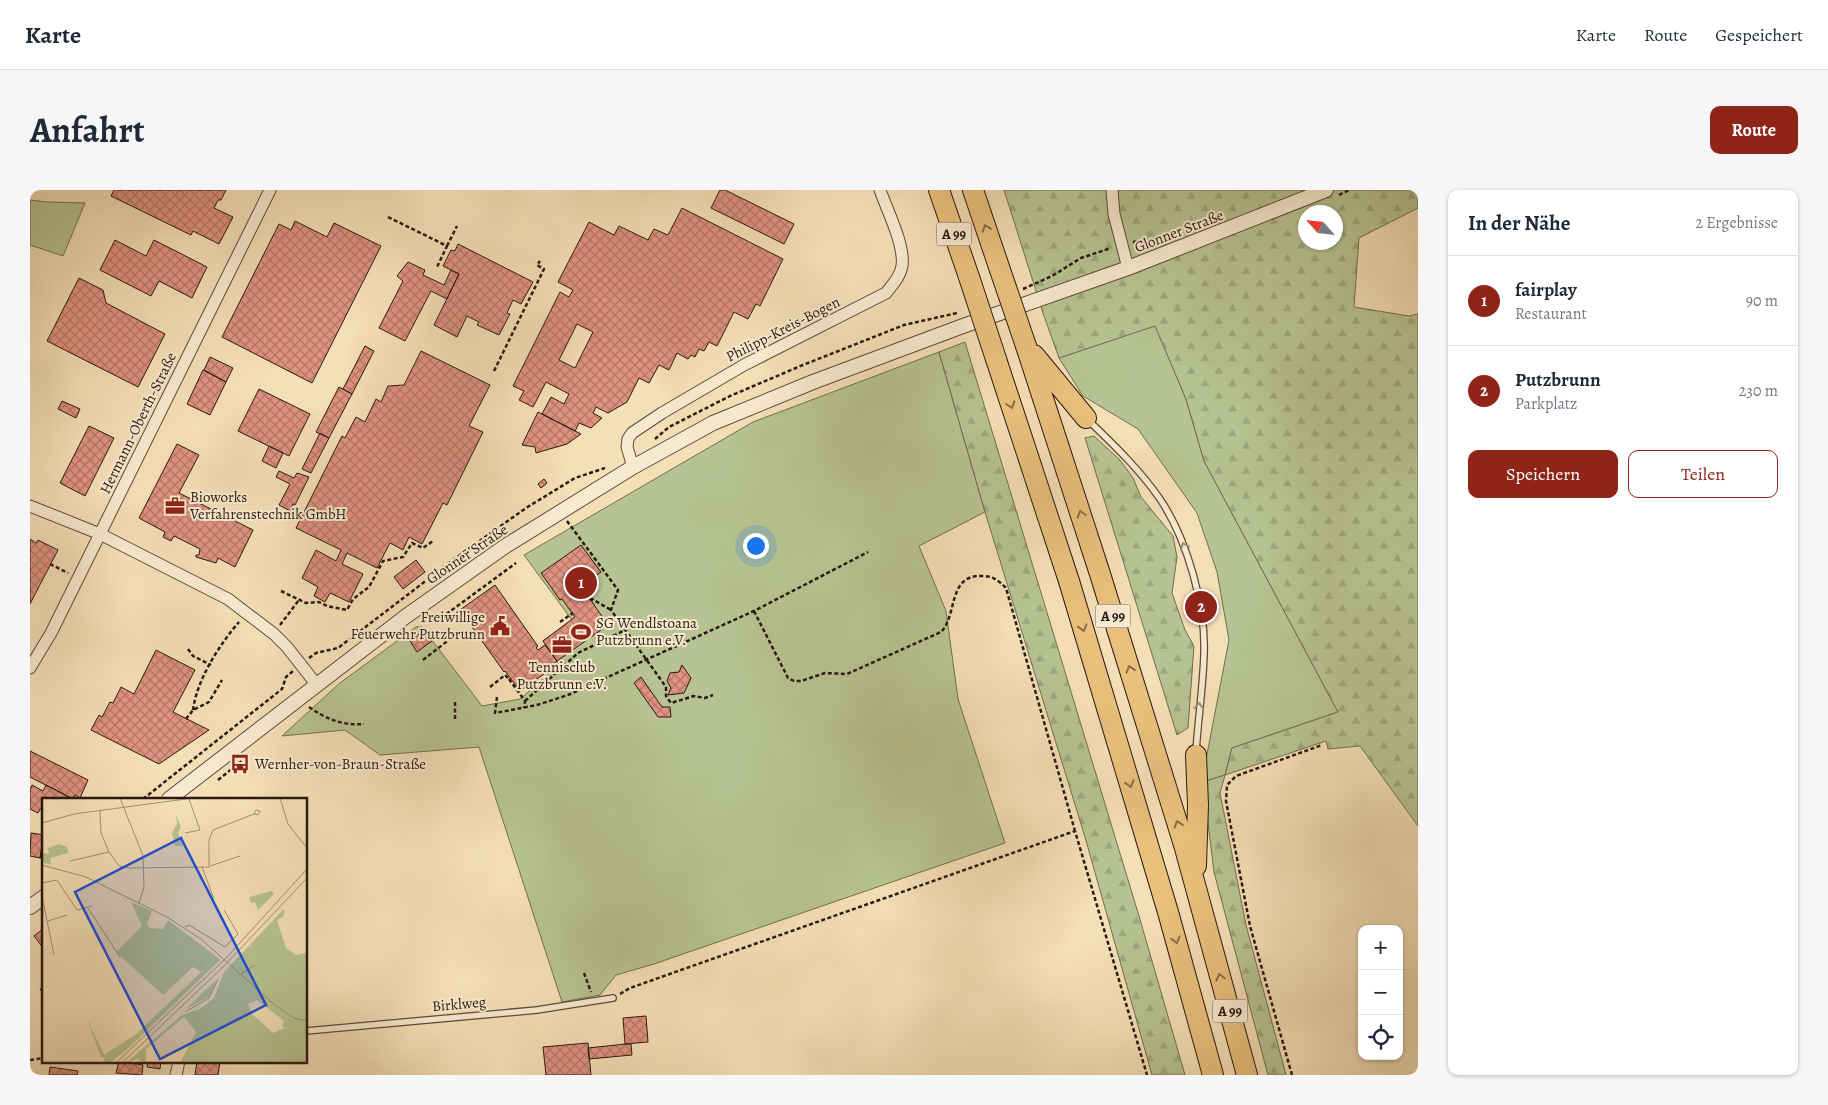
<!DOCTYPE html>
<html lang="de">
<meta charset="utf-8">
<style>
:root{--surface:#fff;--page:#f6f6f7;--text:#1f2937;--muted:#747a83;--line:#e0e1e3;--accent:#8f2418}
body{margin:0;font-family:Alegreya,serif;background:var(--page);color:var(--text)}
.controls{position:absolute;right:15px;bottom:15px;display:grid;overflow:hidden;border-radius:10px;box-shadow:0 1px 4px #0004}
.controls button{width:45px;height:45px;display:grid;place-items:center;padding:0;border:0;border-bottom:1px solid var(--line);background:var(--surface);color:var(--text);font:25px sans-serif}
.compass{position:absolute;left:1268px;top:15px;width:45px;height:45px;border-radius:50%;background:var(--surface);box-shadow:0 1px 4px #0004;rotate:297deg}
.you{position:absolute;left:725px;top:355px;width:18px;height:18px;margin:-12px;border:4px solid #fff;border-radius:50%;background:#1a73e8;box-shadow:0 0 0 8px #1a73e833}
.badge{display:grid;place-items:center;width:32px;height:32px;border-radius:50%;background:var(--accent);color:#fff;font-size:16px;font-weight:700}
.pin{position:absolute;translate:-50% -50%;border:2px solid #fff;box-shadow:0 1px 5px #0006}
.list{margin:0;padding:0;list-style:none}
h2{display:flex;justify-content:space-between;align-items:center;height:65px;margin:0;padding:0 20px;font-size:21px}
h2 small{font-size:16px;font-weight:400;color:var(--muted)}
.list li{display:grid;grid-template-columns:32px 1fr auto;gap:15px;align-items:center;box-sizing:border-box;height:90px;padding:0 20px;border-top:1px solid var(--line)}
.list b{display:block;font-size:19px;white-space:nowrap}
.list p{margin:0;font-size:16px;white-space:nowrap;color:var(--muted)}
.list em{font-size:16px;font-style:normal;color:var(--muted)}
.actions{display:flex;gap:10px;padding:15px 20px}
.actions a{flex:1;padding:11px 0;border:1px solid var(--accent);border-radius:10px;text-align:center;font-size:18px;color:var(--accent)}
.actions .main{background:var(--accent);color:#fff}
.icon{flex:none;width:28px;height:28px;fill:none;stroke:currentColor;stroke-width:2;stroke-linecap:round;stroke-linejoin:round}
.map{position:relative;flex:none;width:1388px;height:885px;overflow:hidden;border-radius:10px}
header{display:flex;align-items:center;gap:30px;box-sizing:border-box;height:70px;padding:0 25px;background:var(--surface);border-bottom:1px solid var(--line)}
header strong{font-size:24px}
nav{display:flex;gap:28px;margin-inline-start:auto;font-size:18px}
.intro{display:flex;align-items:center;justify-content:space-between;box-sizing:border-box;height:120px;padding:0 30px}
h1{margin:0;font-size:35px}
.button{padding:12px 22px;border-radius:10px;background:var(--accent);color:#fff;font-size:18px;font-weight:700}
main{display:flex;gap:30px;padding:0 30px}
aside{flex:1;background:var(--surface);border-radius:10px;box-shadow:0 1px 4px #0004}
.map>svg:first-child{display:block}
.green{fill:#b7c392;stroke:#706e50}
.forest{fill:url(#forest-firs);stroke:#706e50;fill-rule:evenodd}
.building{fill:url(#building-cross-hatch);stroke:#29190f;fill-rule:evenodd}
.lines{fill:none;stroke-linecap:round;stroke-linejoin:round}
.service-casing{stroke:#5c4a39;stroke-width:8}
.minor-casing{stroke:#5c4a39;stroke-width:13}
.tertiary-casing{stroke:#5c4a39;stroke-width:16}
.motorway-casing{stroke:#29190f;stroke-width:22}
.path{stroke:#29190f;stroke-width:2.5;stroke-dasharray:4 2.5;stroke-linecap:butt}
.service{stroke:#f8ead0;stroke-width:5.5}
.minor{stroke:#f8ead0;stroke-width:11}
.tertiary{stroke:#f8ead0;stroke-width:14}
.motorway{stroke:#eac07c;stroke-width:20}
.motorway-bridge-casing{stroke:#29190f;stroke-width:22;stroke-linecap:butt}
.motorway-bridge{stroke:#eac07c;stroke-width:20}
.oneway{stroke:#8a6c46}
.oneway2{stroke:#9b8c79}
.labels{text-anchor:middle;stroke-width:4;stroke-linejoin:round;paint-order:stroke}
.shield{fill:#f8ead0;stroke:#675849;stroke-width:1}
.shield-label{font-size:14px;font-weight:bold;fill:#29190f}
.street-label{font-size:15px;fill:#29190f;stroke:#f8ead0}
.poi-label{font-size:15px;fill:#29190f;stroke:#f8ead0;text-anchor:start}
.inset-road{fill:none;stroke:#a39074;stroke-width:1}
.view{fill:#1d4ed8;fill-opacity:0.15;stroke:#1d4ed8;stroke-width:2.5}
.inset-edge{fill:none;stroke:#29190f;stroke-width:2.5}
</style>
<header>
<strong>Karte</strong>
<nav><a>Karte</a><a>Route</a><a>Gespeichert</a></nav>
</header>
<div class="intro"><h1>Anfahrt</h1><a class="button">Route</a></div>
<main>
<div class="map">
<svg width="1388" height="885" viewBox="0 0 1388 885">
<defs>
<pattern id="forest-firs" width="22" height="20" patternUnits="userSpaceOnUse" patternTransform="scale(1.25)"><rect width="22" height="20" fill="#b7c392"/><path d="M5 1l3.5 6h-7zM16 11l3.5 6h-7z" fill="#9da77d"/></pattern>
<pattern id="building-cross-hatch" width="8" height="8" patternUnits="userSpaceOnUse" patternTransform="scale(1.25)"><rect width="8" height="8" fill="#e09281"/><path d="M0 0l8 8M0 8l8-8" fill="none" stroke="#b67668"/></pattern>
</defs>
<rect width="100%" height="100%" fill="#f5dfb7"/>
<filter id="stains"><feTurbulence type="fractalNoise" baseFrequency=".004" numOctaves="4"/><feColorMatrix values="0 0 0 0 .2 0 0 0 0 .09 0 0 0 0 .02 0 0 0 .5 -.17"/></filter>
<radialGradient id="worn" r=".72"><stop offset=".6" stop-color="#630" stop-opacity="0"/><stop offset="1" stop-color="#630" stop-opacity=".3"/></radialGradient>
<!-- green -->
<path class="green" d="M0,10L17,12L55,13L33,66L0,55Z
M1125,135L1156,209L1174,271L1308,522L1202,558L1195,585L1173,592V585L1199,450L1187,382L1167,323L1108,239L1053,206L1029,168Z
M909,162L955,322L889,356L916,421L928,509L975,653L624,774L586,785L570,805L532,812L449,557L350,565L315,540L252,546L310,493L386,437H392L452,516L490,509L529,475L513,451L542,430L494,365L723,232Z"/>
<!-- forest -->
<path class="forest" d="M974,0H1388V18L1329,48L1324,117L1379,126L1388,124V636L1330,556L1298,559L1296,551L1195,585L1190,603L1216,735L1256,885H1238L1184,682L1173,592L1195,585L1202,558L1308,522L1174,271L1156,209L1125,136L1029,168L1013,123ZM1276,22H1306V52H1276Z
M935,152L1109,726L1155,885H1122L1055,647L955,322L909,162Z
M1064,246L1090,270L1103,288L1111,307L1143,346L1147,367L1142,403L1155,440L1164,456L1158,538L1147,545L1055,248Z"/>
<!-- building -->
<path class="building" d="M84,0H196L191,10H188L184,18L203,27L189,54L163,41L161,45L81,6Z
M690,0H695L764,34L754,54L681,18Z
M652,18L753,69L730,116L726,114L718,129L704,122L687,156L679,152L674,161L669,159L665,167L661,165L658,169L647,163L639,180L629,175L619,193L609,188L597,212L578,223L566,217L563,223L572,228L561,238L549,233L545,241L512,224L521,207L534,214L539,204L516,192L503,217L489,210L494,201L483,196L530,102L539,107L543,100L528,92L559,32L584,45L589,36L618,50L624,39L638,45ZM547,134L563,142L545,178L529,170Z
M265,31L297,47L304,33L351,56L282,193L192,147L249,34L261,40Z
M85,50L116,66L124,50L177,77L162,108L129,91L121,106L70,80Z
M428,54L503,92L491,114L483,110L477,123L480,124L469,145L447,135L449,132L437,126L427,147L404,135L429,84L413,76L421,60L425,61Z
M378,72L395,80L393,85L414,95L421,80L429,84L417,109L401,101L375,151L349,138L373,91L367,86Z
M49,88L73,100L76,113L135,144L108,197L17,151Z
M335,156L344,161L322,204L313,199Z
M391,161L460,195L439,236L453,242L417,315L413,313L392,354L379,347L373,360L360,353L347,378L317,363L312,374L333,384L319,412L300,403L295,412L284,406L288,397L272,388L286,360L306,371L311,360L266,338L312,246L315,248L326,227L335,232L346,209L351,212L358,196L374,195Z
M180,167L203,178L196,192L174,180Z
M173,180L196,192L180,225L157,214Z
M309,197L322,204L299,248L286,242Z
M229,199L280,224L259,266L208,241Z
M32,211L50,219L46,228L28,219Z
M508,222L512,224L551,244L537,254L506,263L505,257L492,255Z
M59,236L84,248L55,306L30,293Z
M290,243L299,248L281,283L272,279Z
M147,254L169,265L149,303L223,340L205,377L188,368L186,373L166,367V365H169L170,359L144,346L141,351L133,347L135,342L109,328Z
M239,256L253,263L246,278L232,271Z
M249,281L264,288L267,283L279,287L265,315L263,314L260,321L249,315L260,294L246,287Z
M514,289L517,293L511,298L508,294Z
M0,349L6,353L8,350L28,360L0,414Z
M551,355L571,382L551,396L578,435L527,471L513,451L545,427L532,409L530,410L511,383Z
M386,370L395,382L373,399L364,387Z
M465,395L507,455L508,456L506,458L508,460L515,455L527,471L520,477L521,479L490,501L475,481L474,482L430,420Z
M394,440L402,451L387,462L380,451Z
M126,460L165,480L143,522L179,540L129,574L61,540L69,525L72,527L80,512L83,513L91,497L104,504Z
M652,475L661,488L654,503L638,505L641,498L637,491L640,483L649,482Z
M611,487L632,517H640L641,527H628L604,493Z
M0,561L58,590L50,608L45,605L43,609L0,587Z
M2,595L13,601L16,595L43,609H14V620L10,619L8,623L0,619V599Z
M1,643L14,645L10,668L0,666Z
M14,645V668H10Z
M13,739H14V759L4,746Z
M616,826L618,852L595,854L593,828Z
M558,853L561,885H516L513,857Z
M595,854H601L602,865L559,869L558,858Z
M89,871L113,875L112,885L86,883Z
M118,871H131L130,879L117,877Z
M167,871H190L188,885H165Z
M20,877L48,881L47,885H19Z"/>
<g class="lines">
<defs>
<path id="service" d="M1059,231C1084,255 1110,280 1130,309C1157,349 1176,416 1174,464C1173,497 1168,530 1166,562
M276,841L507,820L583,808"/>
<path id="minor" d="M1082,0L1084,24L1098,78
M603,277L597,257L598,249L602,243L632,223L714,175L856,103C863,94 870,87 872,76C875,55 857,20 850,0
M0,316L70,344L198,409L244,444L257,457L286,494
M0,478L21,443L240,0
M146,885L149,871"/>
<path id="tertiary" d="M139,609L375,427L474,357L603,277L683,233L783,192L933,136L1098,78L1296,0
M0,717L14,707"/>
<path id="motorway" d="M909,0L939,87
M943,0L969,77
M996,156L1070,384L1155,658L1217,885
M1004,165L1056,228
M966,169L1039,391L1138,722L1183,885
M1166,565L1168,615L1166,676"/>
</defs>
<!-- service casing -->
<use href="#service" class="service-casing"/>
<!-- minor casing -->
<use href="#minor" class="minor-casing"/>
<!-- tertiary casing -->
<use href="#tertiary" class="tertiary-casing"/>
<!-- motorway casing -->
<use href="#motorway" class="motorway-casing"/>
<!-- path -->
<path class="path" d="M1309,5L1319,0
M358,27L417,56L407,77
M1103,52L1132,49
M417,56L427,36
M993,99L1022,86L1051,68L1081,58
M464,181L514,79L507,75L510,71
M625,249L639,237L700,206L773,175L874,135L927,123
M537,331L588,400L581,420L636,497V506L641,513L664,506L675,508L683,505
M20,374L38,383
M251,401L276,413L289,412L297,416L317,420L323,409L339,397L353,371L373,367L382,353L393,358L403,351
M560,410L562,409L581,420
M724,421L758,488L764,491H771L795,483L817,484L911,442C928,425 917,384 953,386C963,386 969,391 976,398L1045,641
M411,428L486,373
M530,432L543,423
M250,435L269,410
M158,459L163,466L181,475
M279,468L286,463L308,458L427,367L496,318L545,288L575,278
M393,470L424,446
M479,489L495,511L494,518
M460,497L475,485L479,489L480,488
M467,507L465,523L507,515L538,505L724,421L838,362
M495,511L548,463L595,440
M279,517C296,529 313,536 334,534
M163,520C167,489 190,454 209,432
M156,529L163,520L179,512L192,490
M425,529V512
M188,590L213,570
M113,609L252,499L256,487L263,481
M554,783L561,802
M14,793L11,799L14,803
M590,804L600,798L1045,641L1117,885
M0,870L14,868
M1262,885L1220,736L1196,611L1197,595L1206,586L1292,555"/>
<!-- service -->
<use href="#service" class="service"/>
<!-- minor -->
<use href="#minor" class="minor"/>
<!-- tertiary -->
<use href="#tertiary" class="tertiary"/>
<!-- motorway -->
<use href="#motorway" class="motorway"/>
<defs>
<path id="motorway-bridge" d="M969,77L996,156
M939,87L966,169"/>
</defs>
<!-- motorway-bridge casing -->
<use href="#motorway-bridge" class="motorway-bridge-casing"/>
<!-- motorway-bridge -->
<use href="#motorway-bridge" class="motorway-bridge"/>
</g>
<!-- one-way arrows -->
<defs><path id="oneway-chevron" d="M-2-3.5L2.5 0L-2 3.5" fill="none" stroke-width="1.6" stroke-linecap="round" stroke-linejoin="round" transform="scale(1.25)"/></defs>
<g class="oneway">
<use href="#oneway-chevron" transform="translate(956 38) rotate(-109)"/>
<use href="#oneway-chevron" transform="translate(981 215) rotate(72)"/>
<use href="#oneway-chevron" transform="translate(1051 324) rotate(-108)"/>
<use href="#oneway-chevron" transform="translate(1053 438) rotate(73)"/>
<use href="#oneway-chevron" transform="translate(1100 479) rotate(-107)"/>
<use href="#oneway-chevron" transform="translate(1100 594) rotate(73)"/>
<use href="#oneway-chevron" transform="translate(1148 634) rotate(-107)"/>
<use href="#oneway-chevron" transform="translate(1146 750) rotate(75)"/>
<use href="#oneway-chevron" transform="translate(1190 787) rotate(-105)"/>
</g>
<g class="oneway2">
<use href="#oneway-chevron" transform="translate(1154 356) rotate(-112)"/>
<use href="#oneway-chevron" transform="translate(1169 516) rotate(-86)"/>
</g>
<!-- icons -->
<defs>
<symbol id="office-bare" viewBox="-9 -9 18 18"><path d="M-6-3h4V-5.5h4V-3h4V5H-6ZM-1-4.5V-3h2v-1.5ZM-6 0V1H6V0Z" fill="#8f2418" stroke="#f8ead0" stroke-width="2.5" paint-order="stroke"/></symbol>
<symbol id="civic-bare" viewBox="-9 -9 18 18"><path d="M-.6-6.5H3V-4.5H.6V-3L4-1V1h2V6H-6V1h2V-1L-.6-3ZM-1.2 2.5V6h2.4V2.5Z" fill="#8f2418" stroke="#f8ead0" stroke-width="2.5" paint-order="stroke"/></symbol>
<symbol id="stadium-bare" viewBox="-9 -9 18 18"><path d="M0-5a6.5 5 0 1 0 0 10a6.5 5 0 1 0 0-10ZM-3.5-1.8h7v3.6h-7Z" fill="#8f2418" stroke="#f8ead0" stroke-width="2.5" paint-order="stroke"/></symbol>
<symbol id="bus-bare" viewBox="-9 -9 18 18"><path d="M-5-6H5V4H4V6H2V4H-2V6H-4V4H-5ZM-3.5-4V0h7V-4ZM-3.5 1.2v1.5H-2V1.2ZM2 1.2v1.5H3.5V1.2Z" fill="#8f2418" stroke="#f8ead0" stroke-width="2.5" paint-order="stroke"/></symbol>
</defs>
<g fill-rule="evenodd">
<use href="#office-bare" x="131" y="302" width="28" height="28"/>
<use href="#civic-bare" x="456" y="422" width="28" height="28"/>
<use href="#stadium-bare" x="537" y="428" width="28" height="28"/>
<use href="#office-bare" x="518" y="441" width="28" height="28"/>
<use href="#bus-bare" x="196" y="560" width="28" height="28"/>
</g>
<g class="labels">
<!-- shield labels -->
<g class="shield">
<rect x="906.5" y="32.5" width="35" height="23" rx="4"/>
<rect x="1065.5" y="414.5" width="35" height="23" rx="4"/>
<rect x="1182.5" y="809.5" width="35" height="23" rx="4"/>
</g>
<g class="shield-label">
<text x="924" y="49">A 99</text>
<text x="1083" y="431">A 99</text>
<text x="1200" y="826">A 99</text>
</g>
<!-- street labels -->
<g class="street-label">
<text transform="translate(1149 41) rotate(-21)" y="5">Glonner Straße</text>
<text transform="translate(753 139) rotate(-27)" y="5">Philipp-Kreis-Bogen</text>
<text transform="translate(108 233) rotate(-64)" y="5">Hermann-Oberth-Straße</text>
<text transform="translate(437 364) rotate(-34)" y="5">Glonner Straße</text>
<text transform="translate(429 814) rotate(-5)" y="5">Birklweg</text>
</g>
<!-- poi labels -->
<g class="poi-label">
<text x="160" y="312">Bioworks<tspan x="160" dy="17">Verfahrenstechnik GmbH</tspan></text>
<text x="455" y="432" text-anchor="end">Freiwillige<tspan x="455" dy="17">Feuerwehr Putzbrunn</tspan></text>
<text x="566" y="438">SG Wendlstoana<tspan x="566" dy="17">Putzbrunn e.V.</tspan></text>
<text x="532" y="482" text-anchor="middle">Tennisclub<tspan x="532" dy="17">Putzbrunn e.V.</tspan></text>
<text x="225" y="579">Wernher-von-Braun-Straße</text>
</g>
</g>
<!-- overview -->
<g transform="translate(12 608)">
<rect width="265" height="265" fill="#f5dfb7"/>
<path d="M134,17L139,29L136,35L141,48H133L130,35L135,26ZM230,93L232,96L216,112L213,104L209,105L207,99ZM89,104L110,113L105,126L108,130L121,131L126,122L175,159L159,174L151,169L121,197L74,154L100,128ZM182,174L192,183L157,229L140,217L158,211L172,200Z" fill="#b7c392"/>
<path d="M242,111V118L235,122L244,150L254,157L265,155V265H138L154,234L142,219L104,251V265L95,261L84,265L140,217L157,229L192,183L182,174ZM215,202L242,223L240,228L243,230L231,235L210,216L206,206ZM175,159L178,162L90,247L68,265H61L63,260L59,259L44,219L62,257L93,237ZM174,182L168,198L144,211Z" fill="#b7c392" fill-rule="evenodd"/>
<path d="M17,46L25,49L26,55L8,60L9,66L0,65V55L7,56L6,50Z" fill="#b7c392"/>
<path class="inset-road" d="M78,0L101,58L102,89L97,105M238,0L246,26L265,50M58,13L59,35L67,54L77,68L87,70L167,69V42L171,32L212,16L216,17L218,13L214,12L212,16M0,25L32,16L151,0M143,35L158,32L147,1M28,63L67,54M0,67L44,79L125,119L159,141L233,207L252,220L265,223M168,68L198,58M160,69L172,101M0,85L15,82L35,112L50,108M0,98L12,157M46,110L78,159M6,123L25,117M143,129L147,127L183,149L196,136L182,112M197,177L213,167M143,214L167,200L176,181M74,265L186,158L265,71M80,265L181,169L265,80"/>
<path class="view" d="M139,40L224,207L118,261L33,94Z"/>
<rect width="265" height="265" class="inset-edge"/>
</g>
<rect width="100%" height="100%" filter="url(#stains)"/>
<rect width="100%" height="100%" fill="url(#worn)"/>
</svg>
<div class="controls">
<button>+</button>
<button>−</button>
<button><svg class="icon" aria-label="locate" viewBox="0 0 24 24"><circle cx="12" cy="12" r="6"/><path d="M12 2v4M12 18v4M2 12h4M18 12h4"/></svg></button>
</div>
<svg class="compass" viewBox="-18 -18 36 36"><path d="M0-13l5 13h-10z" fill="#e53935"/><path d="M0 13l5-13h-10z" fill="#747a83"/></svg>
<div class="you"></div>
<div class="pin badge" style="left:551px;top:393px">1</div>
<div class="pin badge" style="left:1171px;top:417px">2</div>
</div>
<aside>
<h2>In der Nähe<small>2 Ergebnisse</small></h2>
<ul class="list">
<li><span class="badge">1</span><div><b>fairplay</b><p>Restaurant</p></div><em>90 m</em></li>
<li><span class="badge">2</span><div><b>Putzbrunn</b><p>Parkplatz</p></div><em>230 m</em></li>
</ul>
<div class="actions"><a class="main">Speichern</a><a>Teilen</a></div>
</aside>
</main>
